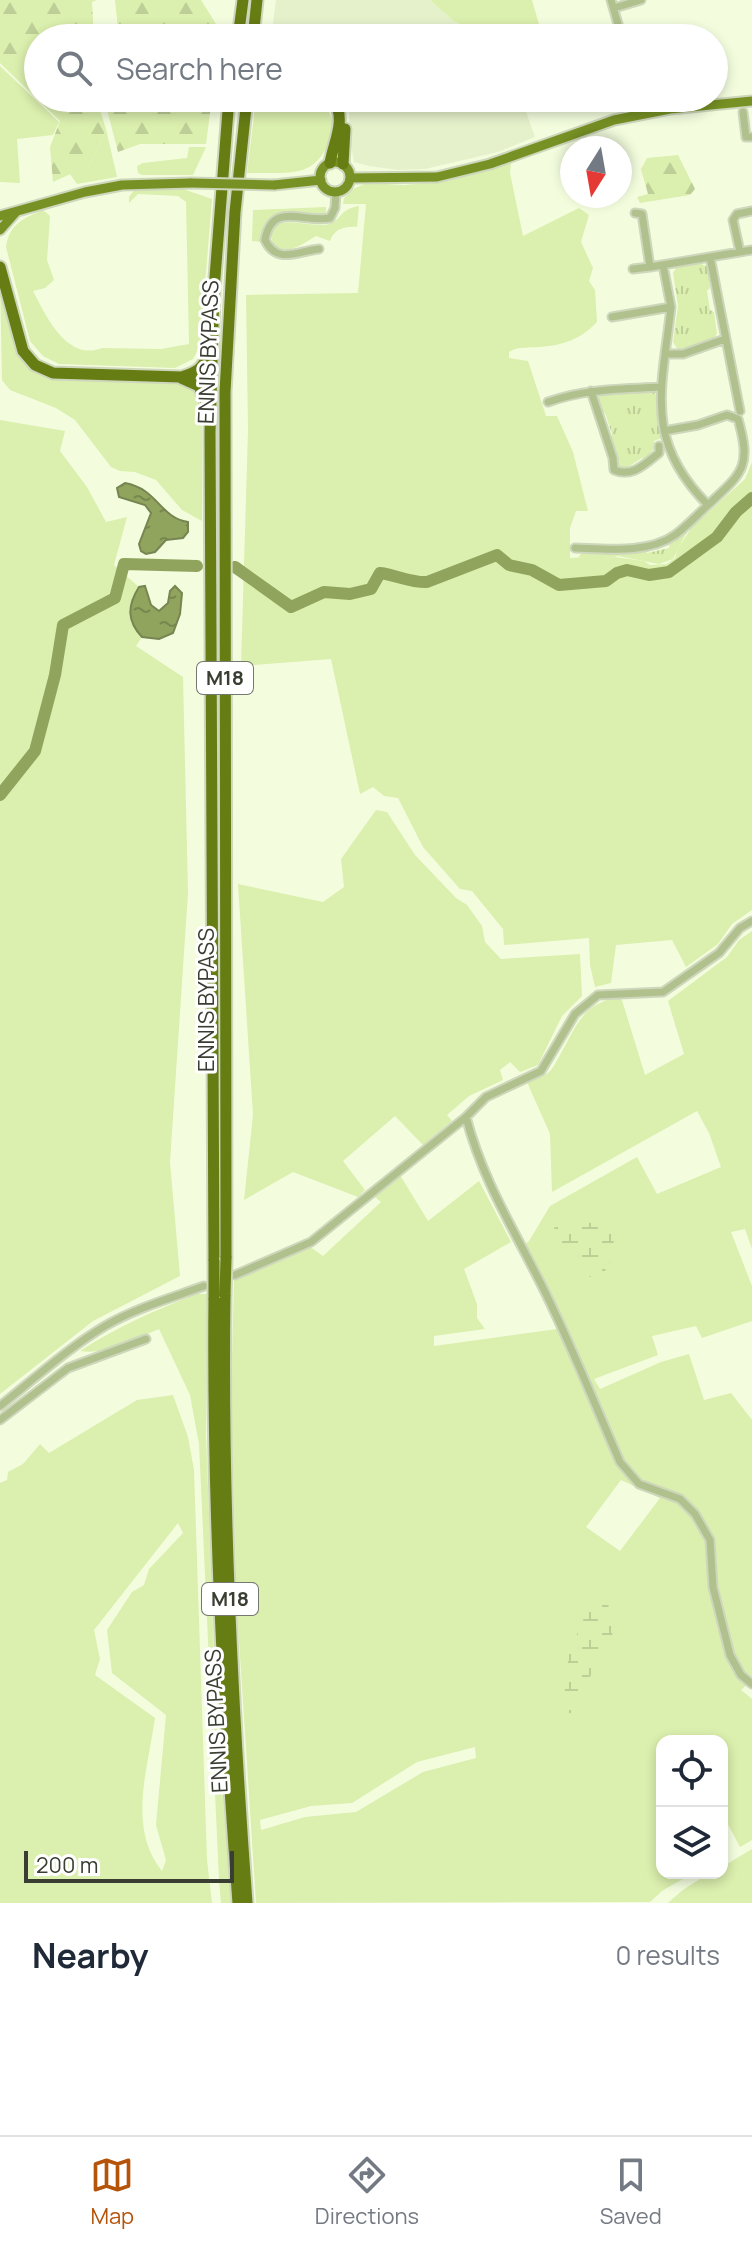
<!DOCTYPE html>
<style>
:root{--surface:#fff;--page:#f2f2f3;--text:#1f2937;--muted:#747a83;--line:#e0e1e3;--accent:#b45309}
body{margin:0;font-family:Manrope,sans-serif;background:var(--page);color:var(--text)}
.controls{position:absolute;right:24px;bottom:24px;display:grid;overflow:hidden;border-radius:16px;box-shadow:0 4px 12px #0003}
.controls button{width:72px;height:72px;display:grid;place-items:center;padding:0;border:0;border-bottom:2px solid var(--line);background:var(--surface);color:var(--text);font:40px sans-serif}
.compass{position:absolute;left:560px;top:136px;width:72px;height:72px;border-radius:50%;background:var(--surface);box-shadow:0 4px 12px #0003;rotate:191deg}
.scale{position:absolute;left:24px;bottom:20px;width:210px;box-sizing:border-box;padding-left:8px;border:4px solid #3a3e32;border-top:0;font-size:22px;line-height:28px;white-space:nowrap;color:#3a3e32;-webkit-text-stroke:6px #fff;paint-order:stroke}
.list{margin:0;padding:0;list-style:none}
h2{display:flex;justify-content:space-between;align-items:center;height:104px;margin:0;padding:0 32px;font-size:34px}
h2 small{font-size:26px;font-weight:400;color:var(--muted)}
.icon{flex:none;width:44px;height:44px;fill:none;stroke:currentColor;stroke-width:2;stroke-linecap:round;stroke-linejoin:round}
.map{position:relative;flex:none;width:752px;height:1903px;overflow:hidden}
.search{position:absolute;background:var(--surface);box-shadow:0 4px 12px #0003;left:24px;right:24px;top:24px;height:88px;display:flex;align-items:center;gap:20px;box-sizing:border-box;padding:0 28px;border-radius:44px;color:var(--muted);font-size:30px}
.sheet{height:232px;background:var(--surface)}
nav{display:flex;justify-content:space-around;align-items:center;box-sizing:border-box;height:112px;border-top:2px solid var(--line);background:var(--surface);font-size:22px;color:var(--muted)}
nav a{display:grid;justify-items:center;gap:4px}
nav .on{color:var(--accent)}
.map>svg:first-child{display:block}
.built{fill:#e5f1cb}
.grass{fill:#dbefae;fill-rule:evenodd}
.forest{fill:url(#forest-firs)}
.wetland{fill:url(#wetland-marsh)}
.park{fill:url(#park-tufts)}
.water{fill:url(#water-ripples);stroke:#768551;stroke-width:2}
.lines{fill:none;stroke-linecap:round;stroke-linejoin:round}
.river{stroke:#90a45e;stroke-width:12}
.minor-casing{stroke:#ced7bc;stroke-width:11}
.major-casing{stroke:#ced7bc;stroke-width:13}
.highway-casing{stroke:#ced7bc;stroke-width:15}
.minor{stroke:#b1c18e;stroke-width:7}
.major{stroke:#779124;stroke-width:9}
.highway{stroke:#667d14;stroke-width:11}
.major-bridge-casing{stroke:#ced7bc;stroke-width:13;stroke-linecap:butt}
.highway-bridge-casing{stroke:#ced7bc;stroke-width:15;stroke-linecap:butt}
.major-bridge{stroke:#779124;stroke-width:9}
.highway-bridge{stroke:#667d14;stroke-width:11}
.labels{text-anchor:middle;stroke-width:6;stroke-linejoin:round;paint-order:stroke}
.shield{fill:#fff;stroke:#757870;stroke-width:2}
.shield-label{font-size:20px;font-weight:bold;fill:#3a3e32}
.street-label{font-size:22px;fill:#3a3e32;stroke:#fff}
</style>
<div class="map">
<svg width="752" height="1903" viewBox="0 0 752 1903">
<defs>
<pattern id="forest-firs" width="22" height="20" patternUnits="userSpaceOnUse" patternTransform="scale(2)"><rect width="22" height="20" fill="#dbefae"/><path d="M5 1l3.5 6h-7zM16 11l3.5 6h-7z" fill="#bdce96"/></pattern>
<pattern id="wetland-marsh" width="20" height="14" patternUnits="userSpaceOnUse" patternTransform="scale(2)"><rect width="20" height="14" fill="#dbefae"/><path d="M1 5h8M5 5V1M11 12h8M15 12V8" fill="none" stroke="#bdce96"/></pattern>
<pattern id="park-tufts" width="24" height="20" patternUnits="userSpaceOnUse" patternTransform="scale(2)"><rect width="24" height="20" fill="#dbefae"/><path d="M3 7l-1-3M5 7V3M7 7l1-3M15 17l-1-3M17 17v-4M19 17l1-3" fill="none" stroke="#bdce96"/></pattern>
<pattern id="water-ripples" width="26" height="14" patternUnits="userSpaceOnUse" patternTransform="scale(2)"><rect width="26" height="14" fill="#90a45e"/><path d="M2 4q2-2 4 0t4 0M15 11q2-2 4 0t4 0" fill="none" stroke="#77874e"/></pattern>
</defs>
<rect width="100%" height="100%" fill="#f3fdde"/>
<!-- built -->
<path class="built" d="M276,0H430L455,22L490,38H271Z
M343,98H521L535,137L498,152L425,169L399,170L369,166L354,162L350,141L349,105Z"/>
<!-- grass -->
<path class="grass" d="M430,0H532L543,38H494L455,22Z
M0,66L59,122L53,135L17,139L20,183L0,182Z
M262,98L311,99L327,108L335,126C318,181 296,172 247,173L255,107Z
M106,129L117,177L77,184L70,174L90,165Z
M189,147H206L193,175H142L138,173L137,166L143,163L187,158Z
M511,163L510,173L523,236L579,208L589,215L581,242L593,268L589,281L595,290L597,322C581,339 564,345 540,347C529,348 519,346 509,352V358L528,361L546,416H557L573,452L588,511H576L570,528V558L589,557L600,560L615,557L644,561L650,565L667,564L675,558L678,549L691,528L745,479L752,462V910L732,924L718,944L686,967L672,940L616,945L611,983L595,987L590,965L589,938L504,945L503,929L472,891L460,889L423,847L398,798L384,796L373,787L360,794L331,659L241,666L248,430L246,295L358,293L366,204H343L344,198L353,189L367,183L404,185L448,181Z
M180,188L212,199L200,346L193,359L175,368L59,364L43,356L30,341L6,247C9,224 24,218 43,210L50,216L47,260L54,280L45,288L33,291C46,316 67,362 102,348L161,349L189,344L186,202L178,196L138,194L129,203V197L135,189Z
M359,206L357,227C345,226 334,229 330,241L316,236C302,244 290,255 274,246C257,207 315,230 329,224C342,219 340,209 359,206Z
M326,207V213L322,216C300,214 280,206 264,225L261,242L252,241L253,210Z
M0,280L31,369L57,379L181,381L195,390L202,401V521L182,510L156,480L135,472L120,471L111,467L75,420L56,408L10,390L2,380Z
M0,420L65,431L60,451L87,487L106,522L127,517L114,565L139,587C128,604 129,622 142,637L136,646L183,677L188,893L170,1162L180,1276L93,1321L0,1394Z
M376,810L387,812L415,855L456,898L467,905L482,926L485,942L501,959L580,954L582,996L562,1016L538,1065L520,1072L510,1062L500,1070L503,1080L469,1096L447,1115L452,1121L423,1145L395,1116L343,1161L365,1190L358,1197L293,1172L244,1200L253,1115L238,884L323,902L344,887L341,859Z
M752,931V1249L745,1229L731,1232L752,1286V1321L702,1338L696,1326L652,1336L658,1355L594,1379L600,1389L661,1362L689,1354L704,1400L731,1393L752,1420V1680L741,1690L752,1699V1840L740,1847L724,1817H722V1741H662V1873H693L662,1891L650,1902L256,1903L237,1610L231,1400L234,1279L290,1257L309,1246L323,1256L381,1202L374,1196L400,1175L428,1221L479,1181L511,1242L464,1269L477,1304V1318L485,1329L434,1336V1346L564,1328L524,1245L529,1241L550,1206L637,1157L657,1194L721,1167L709,1133L697,1111L552,1192L550,1134L527,1082C532,1080 540,1078 545,1075C552,1071 556,1062 560,1055C577,1025 583,1002 621,997L645,1075L684,1054L668,1001L727,957L739,940ZM621,1480L660,1498L620,1551L586,1527ZM475,1747L476,1758L423,1772L356,1812L305,1817L261,1830L260,1820L311,1806L352,1803L417,1762Z
M197,1294H207L206,1435L216,1707L231,1903H221L219,1880L199,1444L190,1395L159,1329C133,1340 108,1355 80,1351C117,1327 155,1310 197,1294Z
M173,1395L188,1437L194,1470L207,1860L212,1903H0V1483L7,1480L8,1472L23,1464L40,1444L49,1453L137,1400ZM178,1523L183,1533L149,1569L144,1585L132,1592L107,1630L112,1673L166,1715L156,1825L166,1860L162,1871C127,1828 148,1768 155,1718L95,1675L100,1659L94,1630Z
M752,1849V1903H668C682,1890 703,1873 722,1873V1867Z"/>
<!-- forest -->
<path class="forest" d="M0,0H97L92,2L94,38H38V98H96L106,129L90,165L53,182L50,147L60,121L0,63Z
M115,0H201L221,32L220,38H119Z
M104,98H212L206,144H140L118,152Z
M678,155L695,189L690,195L640,203L637,197L648,194L641,169L647,158Z"/>
<!-- wetland -->
<path class="wetland" d="M618,1217L620,1228C606,1249 619,1260 598,1278L590,1277L575,1254L555,1243L554,1228L565,1221C585,1224 599,1224 618,1217Z
M608,1603L613,1633L571,1713L562,1714L569,1653L590,1604Z"/>
<!-- park -->
<path class="park" d="M699,263L708,267L710,288L707,291L710,310L714,312L717,334L712,340L678,350L673,342L678,306L673,273L676,268Z
M649,391L655,393L657,398L661,438L654,441L655,447L645,460L642,458L628,467V469L617,468L610,439L612,434L605,413L601,412L598,397L602,393Z
M688,530L673,559L659,564L618,556L601,560L578,557L584,551L643,549L647,553L669,548L670,542Z"/>
<!-- water -->
<path class="water" d="M125,483C158,489 159,517 188,522V532L183,538L166,540L155,552L146,554L141,551L139,544L151,513L145,505L119,497L117,488Z
M145,586L151,605L159,611L168,603L170,591L175,586L182,593L180,614L173,633L159,639L142,637C127,621 127,606 139,587Z"/>
<g class="lines">
<!-- river -->
<path class="river" d="M235,567L291,607L324,592L350,594L371,589L380,573C396,575 412,583 427,582L497,555L509,565L532,570L559,585L606,581L617,573L627,570L649,575L669,572L717,537L736,512L752,498
M0,795L35,751L55,675L63,625L115,598L124,564L197,566"/>
<defs>
<path id="minor" d="M611,0L622,38
M614,8L641,0
M630,98L632,116
M743,112L746,137H752
M635,213L642,214L650,267L752,250
M319,249C298,251 277,265 265,240C272,201 303,223 330,218L335,208L336,192
M740,252L733,220L737,214L752,211
M710,257L740,411
M633,269L650,267
M612,317L671,307L663,265
M667,354H683L725,339
M591,391L613,458L614,470C632,478 645,464 659,453V446
M548,402C584,389 621,389 660,387
M664,431L698,425L727,415L738,419C752,468 742,473 708,505
M575,548C606,549 648,554 675,535C687,526 697,515 708,505C643,440 662,389 671,307
M466,1117C483,1182 516,1233 545,1292C572,1347 595,1405 620,1462L639,1484L680,1499L695,1514L710,1540L713,1587L730,1655L741,1675L752,1684
M235,1275L311,1242L466,1117L486,1097L541,1071L575,1014L598,995L663,992L719,953L740,928L752,921
M0,1406C34,1379 68,1348 105,1326C136,1308 171,1298 204,1286
M0,1420L68,1368L146,1339"/>
<path id="major" d="M320 177a15 15 0 1 1 30 0a15 15 0 1 1-30 0Z
M350,178L437,177L490,164L614,120L670,109L752,101
M274,185L321,180
M0,216L85,192L122,185L191,183
M0,230L16,212"/>
<path id="highway" d="M238,38L243,0
M253,38L257,0
M330,163C334,140 347,120 333,98
M343,164L345,129
M0,267L23,351L35,365L53,373L181,377C197,373 206,367 208,350
M181,378L199,386L206,403
M226,1258L225,392L235,212L247,98
M214,1261L210,432L214,290L229,98
M225,1295C222,1498 232,1701 247,1903
M214,1298C212,1500 223,1702 238,1903"/>
</defs>
<!-- minor casing -->
<use href="#minor" class="minor-casing"/>
<!-- major casing -->
<use href="#major" class="major-casing"/>
<!-- highway casing -->
<use href="#highway" class="highway-casing"/>
<!-- minor -->
<use href="#minor" class="minor"/>
<!-- major -->
<use href="#major" class="major"/>
<!-- highway -->
<use href="#highway" class="highway"/>
<defs>
<path id="major-bridge" d="M191,183L274,185"/>
<path id="highway-bridge" d="M225,1295L226,1258
M214,1298V1261"/>
</defs>
<!-- major-bridge casing -->
<use href="#major-bridge" class="major-bridge-casing"/>
<!-- highway-bridge casing -->
<use href="#highway-bridge" class="highway-bridge-casing"/>
<!-- major-bridge -->
<use href="#major-bridge" class="major-bridge"/>
<!-- highway-bridge -->
<use href="#highway-bridge" class="highway-bridge"/>
</g>
<g class="labels">
<!-- shield labels -->
<g class="shield">
<rect x="197" y="662" width="56" height="32" rx="6"/>
<rect x="202" y="1583" width="56" height="32" rx="6"/>
</g>
<g class="shield-label">
<text x="225" y="685">M18</text>
<text x="230" y="1606">M18</text>
</g>
<!-- street labels -->
<g class="street-label">
<text transform="translate(208 352) rotate(-88)" y="8">ENNIS BYPASS</text>
<text transform="translate(206 1000) rotate(-90)" y="8">ENNIS BYPASS</text>
<text transform="translate(216 1721) rotate(-93)" y="8">ENNIS BYPASS</text>
</g>
</g>
</svg>
<div class="controls">
<button><svg class="icon" aria-label="locate" viewBox="0 0 24 24"><circle cx="12" cy="12" r="6"/><path d="M12 2v4M12 18v4M2 12h4M18 12h4"/></svg></button>
<button><svg class="icon" aria-label="layers" viewBox="0 0 24 24"><path d="M12 4l9 5-9 5-9-5zM3 14l9 5 9-5"/></svg></button>
</div>
<svg class="compass" viewBox="-18 -18 36 36"><path d="M0-13l5 13h-10z" fill="#e53935"/><path d="M0 13l5-13h-10z" fill="#747a83"/></svg>
<div class="scale">200 m</div>
<div class="search"><svg class="icon" aria-label="search" viewBox="0 0 24 24"><circle cx="10" cy="10" r="6"/><path d="M15 15l6 6"/></svg>Search here</div>
</div>
<section class="sheet">
<h2>Nearby<small>0 results</small></h2>
<ul class="list">
</ul>
</section>
<nav>
<a class="on"><svg class="icon" aria-label="map" viewBox="0 0 24 24"><path d="M3 6l6-2 6 2 6-2v14l-6 2-6-2-6 2zM9 4v14M15 6v14"/></svg>Map</a>
<a><svg class="icon" aria-label="directions" viewBox="0 0 24 24"><path d="M12 3l9 9-9 9-9-9zM9 14v-3h6M13 9l2 2-2 2"/></svg>Directions</a>
<a><svg class="icon" aria-label="saved" viewBox="0 0 24 24"><path d="M7 4h10v16l-5-4-5 4z"/></svg>Saved</a>
</nav>
